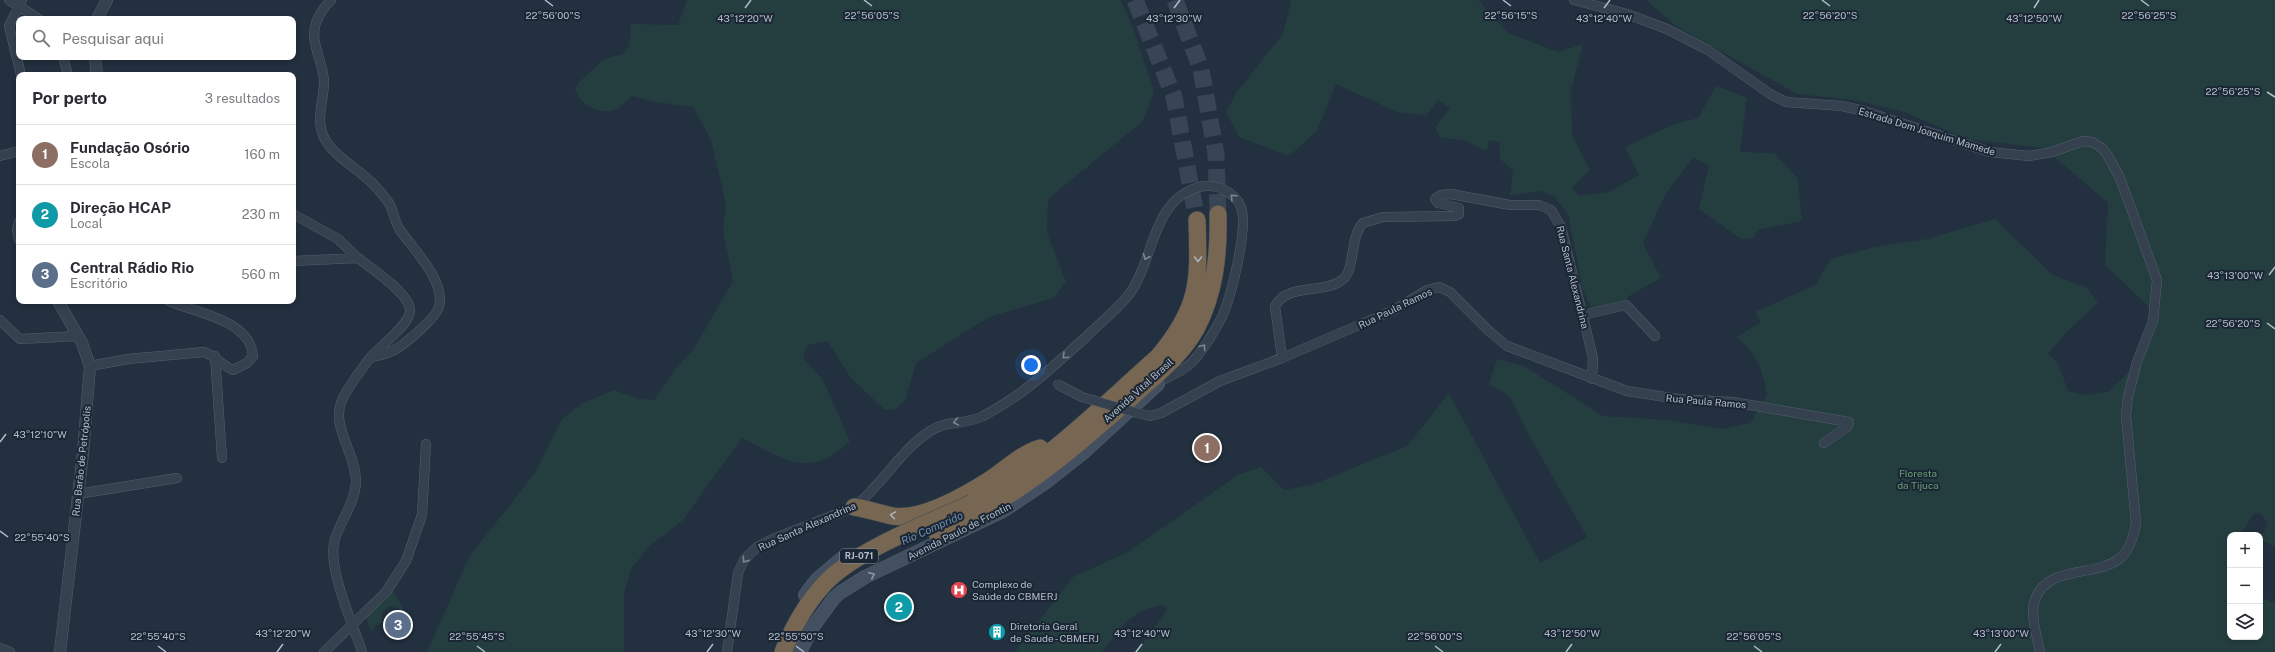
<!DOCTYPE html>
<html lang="pt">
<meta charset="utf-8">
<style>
:root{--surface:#fff;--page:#f7f7f7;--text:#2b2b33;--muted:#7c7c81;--line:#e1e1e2;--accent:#526a8f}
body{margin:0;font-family:"Public Sans",sans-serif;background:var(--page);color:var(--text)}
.controls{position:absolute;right:12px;bottom:12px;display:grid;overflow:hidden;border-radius:8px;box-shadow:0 2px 6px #0003}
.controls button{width:36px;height:36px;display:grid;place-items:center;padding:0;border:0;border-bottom:1px solid var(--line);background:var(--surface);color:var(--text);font:20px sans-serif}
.you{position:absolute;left:1031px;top:365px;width:14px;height:14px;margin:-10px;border:3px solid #fff;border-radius:50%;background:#1a73e8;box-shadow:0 0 0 6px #1a73e833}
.badge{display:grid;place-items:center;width:26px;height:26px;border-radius:50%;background:var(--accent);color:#fff;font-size:13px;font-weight:700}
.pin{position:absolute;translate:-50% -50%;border:2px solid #fff;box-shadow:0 1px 4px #0006}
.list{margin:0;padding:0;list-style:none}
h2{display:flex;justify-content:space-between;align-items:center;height:52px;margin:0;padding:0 16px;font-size:17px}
h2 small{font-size:13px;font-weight:400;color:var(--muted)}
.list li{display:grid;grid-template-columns:26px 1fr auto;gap:12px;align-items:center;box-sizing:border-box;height:60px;padding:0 16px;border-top:1px solid var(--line)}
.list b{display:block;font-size:15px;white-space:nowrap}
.list p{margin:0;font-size:13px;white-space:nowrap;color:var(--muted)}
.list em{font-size:13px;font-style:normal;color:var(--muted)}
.icon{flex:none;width:22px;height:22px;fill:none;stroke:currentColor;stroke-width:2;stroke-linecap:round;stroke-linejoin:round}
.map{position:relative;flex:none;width:2275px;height:652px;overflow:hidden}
.search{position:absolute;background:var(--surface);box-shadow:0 2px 6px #0003;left:16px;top:16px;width:280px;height:44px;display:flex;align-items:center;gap:10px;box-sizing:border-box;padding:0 14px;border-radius:8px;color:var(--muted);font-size:15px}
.panel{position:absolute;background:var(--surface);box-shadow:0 2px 6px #0003;left:16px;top:72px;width:280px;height:232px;border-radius:8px}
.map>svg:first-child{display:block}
.green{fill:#243e40}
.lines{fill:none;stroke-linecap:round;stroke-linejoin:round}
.motorway-tunnel{stroke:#384554;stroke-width:17;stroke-dasharray:17 8;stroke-linecap:butt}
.minor-casing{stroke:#545f6d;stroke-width:10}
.tertiary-casing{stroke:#545f6d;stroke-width:12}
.secondary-casing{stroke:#545f6d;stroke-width:14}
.motorway-casing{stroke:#414c5a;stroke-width:18}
.minor{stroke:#36414f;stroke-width:9}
.tertiary{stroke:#36414f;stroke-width:11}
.secondary{stroke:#435062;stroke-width:13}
.motorway{stroke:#766652;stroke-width:17}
.minor-bridge-casing{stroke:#545f6d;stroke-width:10;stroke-linecap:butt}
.motorway-bridge-casing{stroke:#414c5a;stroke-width:18;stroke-linecap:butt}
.minor-bridge{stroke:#36414f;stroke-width:9}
.motorway-bridge{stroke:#766652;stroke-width:17}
.oneway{stroke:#7a8593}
.oneway2{stroke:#acb3be}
.oneway3{stroke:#8b96a6}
.ticks{fill:none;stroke:#b2bcca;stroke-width:1.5}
.labels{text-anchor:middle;stroke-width:4;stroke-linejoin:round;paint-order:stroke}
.shield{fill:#1b2634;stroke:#858f9d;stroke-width:1}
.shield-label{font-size:9px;font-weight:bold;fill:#b2bcca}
.street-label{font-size:10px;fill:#b2bcca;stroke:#1b2634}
.park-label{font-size:10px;fill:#679d71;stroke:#1b2634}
.poi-label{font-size:10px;fill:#b2bcca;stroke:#1b2634;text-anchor:start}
.water-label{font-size:11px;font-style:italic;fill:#708eb0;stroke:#1b2634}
.ticks-label{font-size:10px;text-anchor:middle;fill:#b2bcca;stroke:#1b2634;stroke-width:4;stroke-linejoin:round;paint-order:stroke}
</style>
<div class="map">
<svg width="2275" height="652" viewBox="0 0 2275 652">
<rect width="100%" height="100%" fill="#22303f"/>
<!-- green -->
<path class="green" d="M687,0H1121L1135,33L1154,91L1143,121L1048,199L1047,233L1066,282L1053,298L989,317L916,363L905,401L894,410L884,409L851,378L827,341L808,345L803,358L823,380L850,441C809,481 784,459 742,438L682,521L649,546L631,569L624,593V652H427L469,557L535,473L562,419L581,404L614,390L639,399L654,400L676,368L693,350L733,281L723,230L726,205L711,140L693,107L655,102L631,96C627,100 622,107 617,109C601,116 581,106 575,90L579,82L604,59L623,54L629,46L631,24L678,25Z
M1291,0H1478L1508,33L1558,52L1583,44L1571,91L1572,135L1590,170L1572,187L1579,196L1609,192L1639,175L1625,147L1674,124L1698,118L1716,86L1747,98L1740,152L1774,153L1798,179L1802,221L1758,230L1754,238L1741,239L1699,209L1709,165L1693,158L1666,193L1643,243L1661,278L1627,297V304L1593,312L1583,290L1568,214L1554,196L1539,191L1510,196L1513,171L1500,159L1499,142L1489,140L1487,151L1463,140L1440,138L1435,127L1450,108L1438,100L1426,116L1397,112L1336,84L1317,131L1289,156L1239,137L1226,112L1236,93L1283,34Z
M1646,0H2275V546L2260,540L2268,523L2261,514L2255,513C2245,523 2247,535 2230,535V637H2260V597L2275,603V652H1132L1141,646L1167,609L1163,605C1131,610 1120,628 1102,652H1015L1073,577L1128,552L1238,475L1261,467L1284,490L1314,484L1407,446L1449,393L1540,563L1587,537L1532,441L1510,397L1489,384L1497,359L1524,366L1603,416L1666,420L1722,429L1750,423L1767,395C1761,366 1759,357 1737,337L1761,322L1755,312L1815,285L1831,259L1874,247L1927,239L1995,219L2053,275L2086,287L2098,302L2063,336L2048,354L2058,363L2068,391L2086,395L2108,392L2131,370L2148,321L2150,308L2105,265L2108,203L2044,148L1967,139L1904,112L1853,100L1797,94L1676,26Z
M393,589L405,613C397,608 390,601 382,613V622L375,626L371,632L366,618Z"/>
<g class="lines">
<!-- motorway-tunnel -->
<path class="motorway-tunnel" d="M1135,0L1174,97L1197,220
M1175,0L1201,69L1216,154L1218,214"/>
<defs>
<path id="minor" d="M9,0L39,19
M331,0C325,6 319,15 316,23C309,42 324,63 324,82C324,102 314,122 326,141C338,160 361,170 375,186C380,192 387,199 390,205C394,213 395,223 400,230C413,249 446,281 439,307C436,316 427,323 420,330C403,345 394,354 371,357
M1574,0L1627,14L1667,29L1708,50L1770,94L1786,102L1842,106L1864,111L1990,152L2029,156L2052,152L2083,141L2092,142L2102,148L2108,156L2120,178L2157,280L2153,321L2137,362L2128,397L2126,416L2136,523C2134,535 2130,550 2120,558C2098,578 2044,563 2034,603C2031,618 2037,637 2040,652
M63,57L68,75
M21,75L9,26L22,0
M0,156L19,151
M293,214L338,239L358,258
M19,222L17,230L19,240
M293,261L358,258C371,268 410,294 410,310C411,324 379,347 370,358C360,371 350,384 343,398C329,425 356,452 356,482C355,503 341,520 335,539C326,566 353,624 362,652
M1583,315L1626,305L1655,336
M0,320L20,339L78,336
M215,356L222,458
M1282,358L1275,306C1289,282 1322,295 1342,280C1356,270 1349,238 1363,223L1383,217L1455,216L1459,214V208L1438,203L1435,199L1441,195L1451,194L1510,205H1539L1551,210L1561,227L1593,358L1592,379
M90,366L128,359L204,352C216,356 222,366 233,370L247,363L253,356C250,319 195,313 169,301
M1137,413L1150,416L1161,413L1220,381L1282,358L1394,310L1427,290L1439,287L1450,292L1489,331L1507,346L1627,391L1678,399L1733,402L1849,422L1848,426L1824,443
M78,494L177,478
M0,648L10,652
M324,652L386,592L406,561L422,515L426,444
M727,652L738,573L744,560L757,547L773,539L854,507C882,485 900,451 930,431C946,420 967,425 983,416C1022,396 1054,366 1086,337C1099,324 1114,312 1126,298C1155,265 1149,201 1199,187C1208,185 1215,185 1224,190C1230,193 1237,198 1240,205C1250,224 1231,296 1222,317C1214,332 1203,351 1191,363C1183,371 1172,375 1162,380"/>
<path id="tertiary" d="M97,19L107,0
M95,57L97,75
M58,301L82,343L90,366L83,453L60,652"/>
<path id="secondary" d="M805,595L817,579L842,558
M800,652L812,628L834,598L841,592L865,577L1003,511L1045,483L1083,453L1158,384"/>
<path id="motorway" d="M972,503C1043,467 1099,409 1158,357C1200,307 1199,282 1197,220
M854,507C867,509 879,513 892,516C923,521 966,495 991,479C1007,468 1021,454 1040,448
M978,513C1036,482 1082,441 1132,397C1155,376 1181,356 1196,329C1215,293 1219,254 1218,214"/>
</defs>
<!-- minor casing -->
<use href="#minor" class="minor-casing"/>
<!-- tertiary casing -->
<use href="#tertiary" class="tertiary-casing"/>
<!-- secondary casing -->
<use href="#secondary" class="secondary-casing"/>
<!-- motorway casing -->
<use href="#motorway" class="motorway-casing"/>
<!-- minor -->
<use href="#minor" class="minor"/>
<!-- tertiary -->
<use href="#tertiary" class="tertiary"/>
<!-- secondary -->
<use href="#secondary" class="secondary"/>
<!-- motorway -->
<use href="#motorway" class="motorway"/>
<defs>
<path id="minor-bridge" d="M1057,384L1082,397L1137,413"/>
<path id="motorway-bridge" d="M936,532L978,513
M783,652C793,627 807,602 826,582C858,549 929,523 972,503"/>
</defs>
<!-- minor-bridge casing -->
<use href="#minor-bridge" class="minor-bridge-casing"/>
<!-- motorway-bridge casing -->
<use href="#motorway-bridge" class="motorway-bridge-casing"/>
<!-- minor-bridge -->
<use href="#minor-bridge" class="minor-bridge"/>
<!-- motorway-bridge -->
<use href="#motorway-bridge" class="motorway-bridge"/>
</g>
<!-- one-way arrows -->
<defs><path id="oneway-chevron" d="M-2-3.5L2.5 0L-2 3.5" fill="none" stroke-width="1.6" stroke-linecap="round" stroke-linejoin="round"/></defs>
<g class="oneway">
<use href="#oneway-chevron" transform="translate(1233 197) rotate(-136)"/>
<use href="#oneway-chevron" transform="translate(1146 257) rotate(113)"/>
<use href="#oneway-chevron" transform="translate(1203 347) rotate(-54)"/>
<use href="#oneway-chevron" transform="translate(1065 356) rotate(137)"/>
<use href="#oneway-chevron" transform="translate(956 422) rotate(170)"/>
<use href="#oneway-chevron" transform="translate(745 560) rotate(125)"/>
</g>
<g class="oneway2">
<use href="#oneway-chevron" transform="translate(1198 259) rotate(90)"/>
<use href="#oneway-chevron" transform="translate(893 515) rotate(-171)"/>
</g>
<use class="oneway3" href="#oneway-chevron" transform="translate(872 575) rotate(-25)"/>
<!-- ticks -->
<path class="ticks" d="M545,0L553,6M864,0L872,6M1503,0L1511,6M1822,0L1830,6M2141,0L2149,6M745,8L751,0M1174,8L1180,0M1604,8L1610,0M2034,8L2039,0M2267,92L2275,97M2269,275L2275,267M2267,323L2275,329M0,442L6,434M0,531L8,537M158,646L166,652M477,646L485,652M796,646L804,652M1435,646L1443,652M1754,646L1762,652M277,652L283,644M707,652L713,644M1136,652L1142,644M1566,652L1572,644M1995,652L2001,644"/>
<!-- icons -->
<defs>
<symbol id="hospital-disc" viewBox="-11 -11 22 22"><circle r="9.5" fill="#e0444e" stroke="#1b2634"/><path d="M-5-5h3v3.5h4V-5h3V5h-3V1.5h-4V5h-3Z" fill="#fff"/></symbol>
<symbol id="building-disc" viewBox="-11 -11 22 22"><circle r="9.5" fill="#0f9aa8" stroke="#1b2634"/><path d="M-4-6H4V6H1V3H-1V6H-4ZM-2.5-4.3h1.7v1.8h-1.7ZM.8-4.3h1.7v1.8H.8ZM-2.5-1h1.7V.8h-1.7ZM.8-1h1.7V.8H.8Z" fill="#fff"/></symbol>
</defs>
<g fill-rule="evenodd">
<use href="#hospital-disc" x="949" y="580" width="20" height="20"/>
<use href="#building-disc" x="987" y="622" width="20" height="20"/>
</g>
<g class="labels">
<!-- shield labels -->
<rect class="shield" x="840" y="549" width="38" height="14" rx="3"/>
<g class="shield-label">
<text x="859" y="559">RJ-071</text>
</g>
<!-- street labels -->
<g class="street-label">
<text transform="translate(1927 131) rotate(17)" y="4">Estrada Dom Joaquim Mamede</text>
<text transform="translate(1573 277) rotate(76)" y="4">Rua Santa Alexandrina</text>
<text transform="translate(1395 308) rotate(-26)" y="4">Rua Paula Ramos</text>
<text transform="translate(1138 390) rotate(-42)" y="4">Avenida Vital Brasil</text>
<text transform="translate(1706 401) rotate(5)" y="4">Rua Paula Ramos</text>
<text transform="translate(81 461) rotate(-84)" y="4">Rua Barão de Petrópolis</text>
<text transform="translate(807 526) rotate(-24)" y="4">Rua Santa Alexandrina</text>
<text transform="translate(959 531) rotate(-27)" y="4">Avenida Paulo de Frontin</text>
</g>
<!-- park labels -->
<g class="park-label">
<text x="1918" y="477">Floresta<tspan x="1918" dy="12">da Tijuca</tspan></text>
</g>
<!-- poi labels -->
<g class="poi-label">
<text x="972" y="588">Complexo de<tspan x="972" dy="12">Saúde do CBMERJ</tspan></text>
<text x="1010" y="630">Diretoria Geral<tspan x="1010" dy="12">de Saude - CBMERJ</tspan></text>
</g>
<!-- water labels -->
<g class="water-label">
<text transform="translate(932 528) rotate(-24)" y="4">Rio Comprido</text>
</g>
</g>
<g class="ticks-label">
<text x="2149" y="19">22°56'25"S</text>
<text x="553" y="19">22°56'00"S</text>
<text x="872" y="19">22°56'05"S</text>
<text x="1511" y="19">22°56'15"S</text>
<text x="1830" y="19">22°56'20"S</text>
<text x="745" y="22">43°12'20"W</text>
<text x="1174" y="22">43°12'30"W</text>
<text x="1604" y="22">43°12'40"W</text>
<text x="2034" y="22">43°12'50"W</text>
<text x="2233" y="95">22°56'25"S</text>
<text x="2235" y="279">43°13'00"W</text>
<text x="2233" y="327">22°56'20"S</text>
<text x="40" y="438">43°12'10"W</text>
<text x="42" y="541">22°55'40"S</text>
<text x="283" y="637">43°12'20"W</text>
<text x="713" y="637">43°12'30"W</text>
<text x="1142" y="637">43°12'40"W</text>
<text x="1572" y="637">43°12'50"W</text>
<text x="2001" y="637">43°13'00"W</text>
<text x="158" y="640">22°55'40"S</text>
<text x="477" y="640">22°55'45"S</text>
<text x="796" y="640">22°55'50"S</text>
<text x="1435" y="640">22°56'00"S</text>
<text x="1754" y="640">22°56'05"S</text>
</g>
</svg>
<div class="controls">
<button>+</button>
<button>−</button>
<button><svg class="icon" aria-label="layers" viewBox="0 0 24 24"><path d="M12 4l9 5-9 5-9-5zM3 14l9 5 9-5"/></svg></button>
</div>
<div class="you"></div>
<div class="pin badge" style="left:1207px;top:448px;background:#8d6e63">1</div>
<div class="pin badge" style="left:899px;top:607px;background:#0f9aa8">2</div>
<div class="pin badge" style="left:398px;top:625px;background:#5c6f8a">3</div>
<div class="search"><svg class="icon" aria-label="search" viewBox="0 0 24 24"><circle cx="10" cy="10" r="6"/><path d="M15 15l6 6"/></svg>Pesquisar aqui</div>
<section class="panel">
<h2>Por perto<small>3 resultados</small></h2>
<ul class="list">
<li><span class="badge" style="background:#8d6e63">1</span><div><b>Fundação Osório</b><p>Escola</p></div><em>160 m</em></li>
<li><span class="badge" style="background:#0f9aa8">2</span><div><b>Direção HCAP</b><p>Local</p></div><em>230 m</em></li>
<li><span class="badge" style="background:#5c6f8a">3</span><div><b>Central Rádio Rio</b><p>Escritório</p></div><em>560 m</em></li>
</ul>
</section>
</div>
